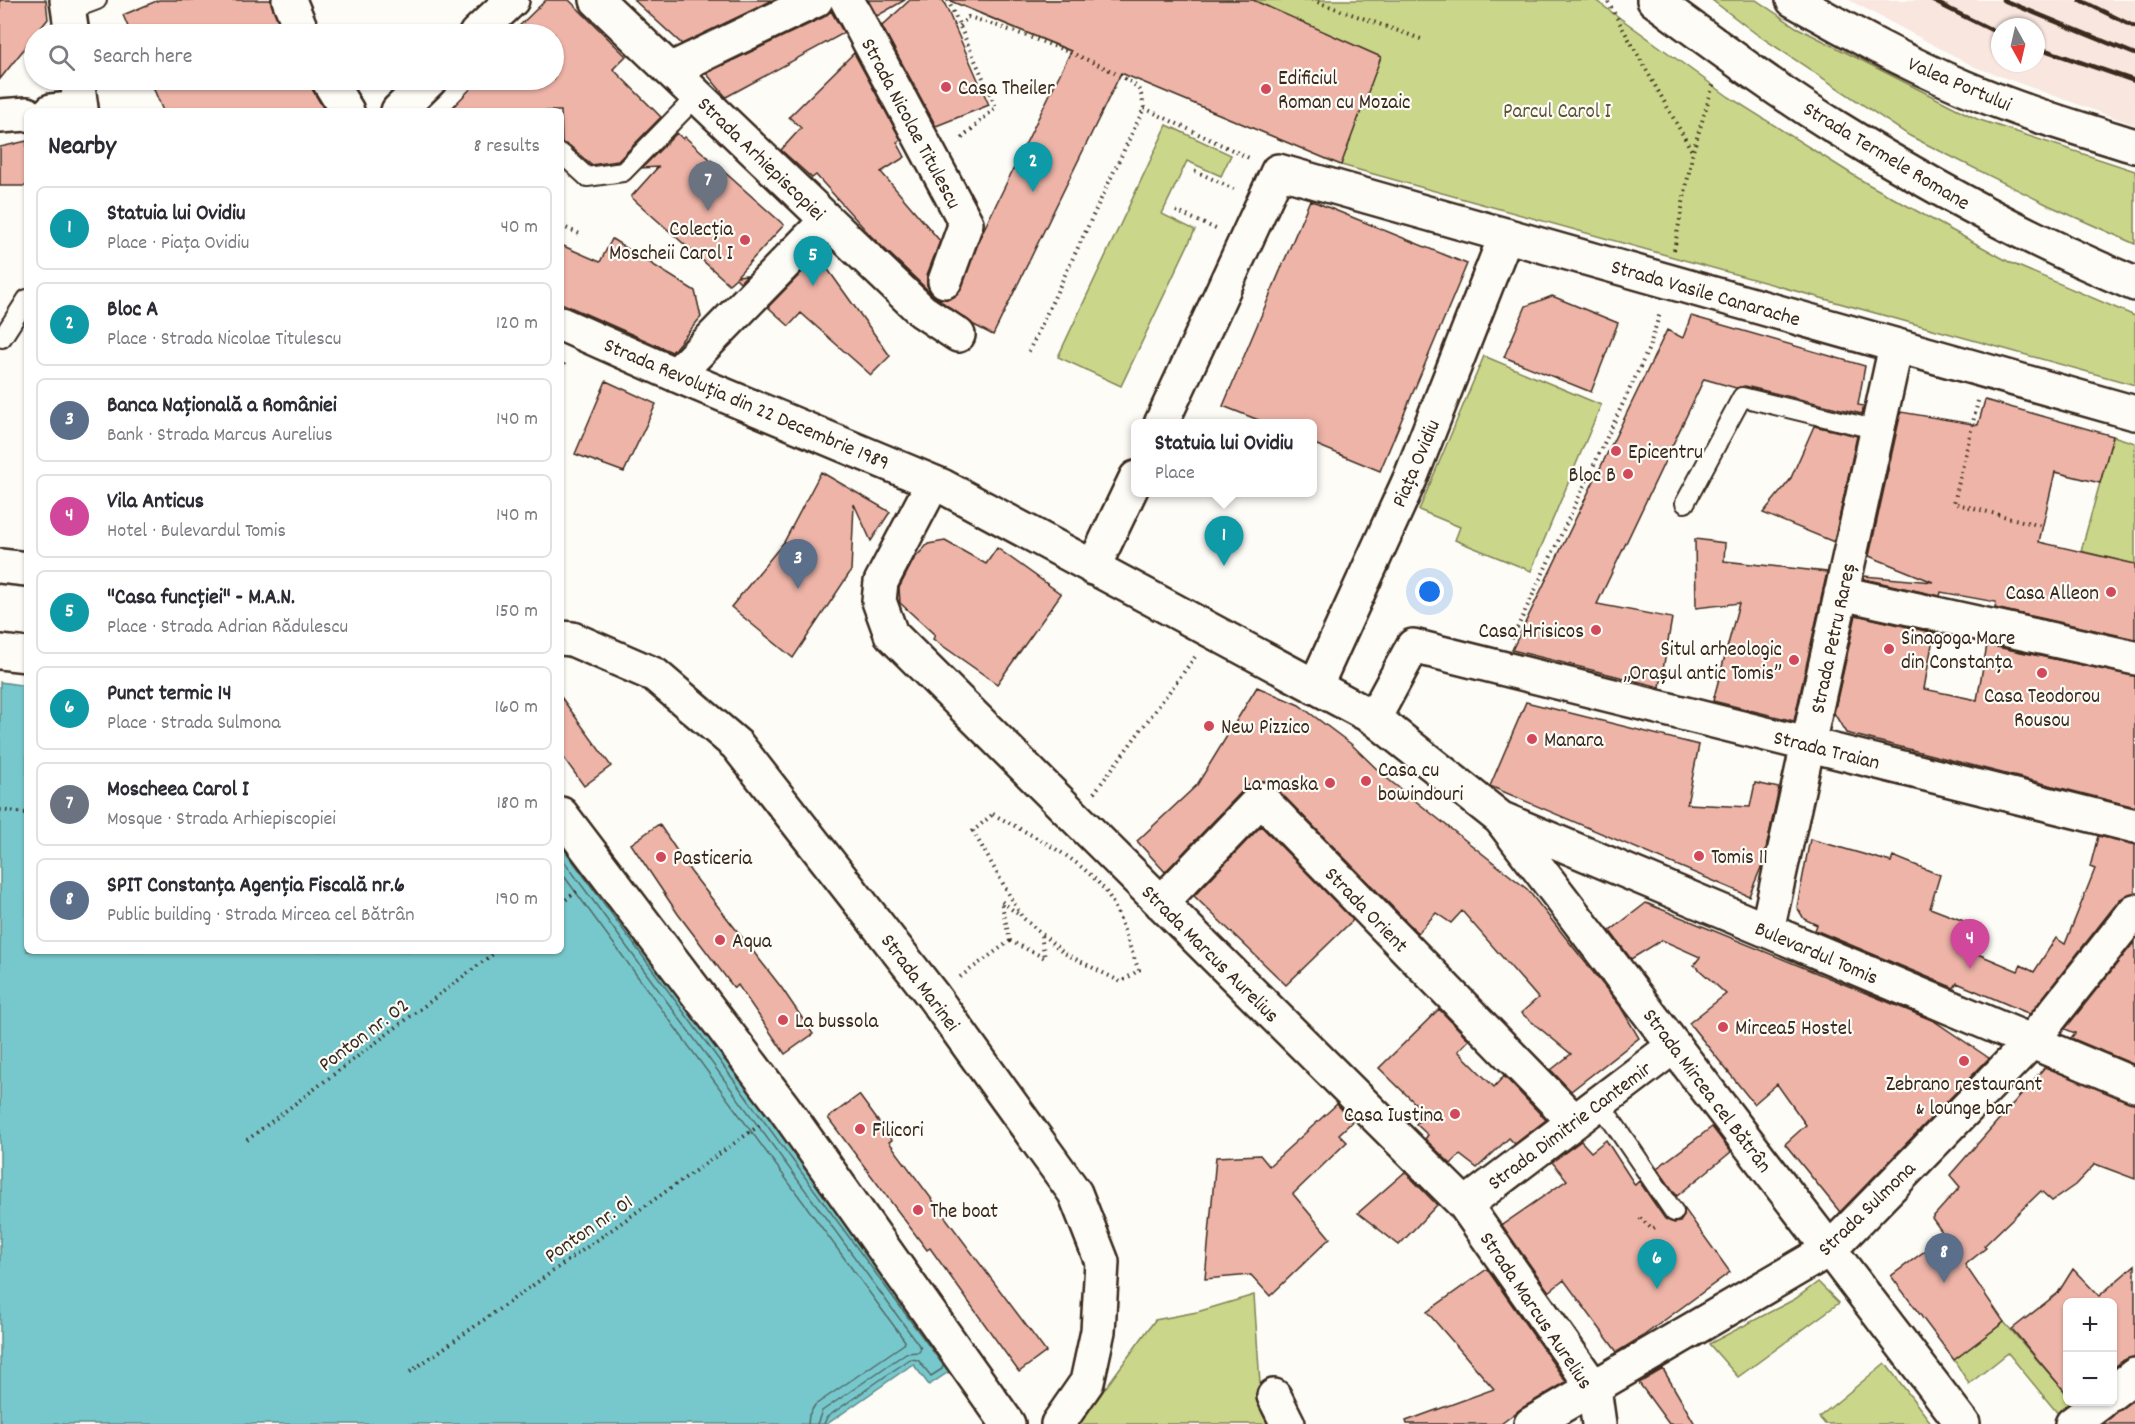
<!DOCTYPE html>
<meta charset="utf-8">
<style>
:root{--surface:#fff;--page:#f7f7f7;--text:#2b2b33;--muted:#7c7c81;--line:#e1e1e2;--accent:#d1495b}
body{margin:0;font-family:Dekko,sans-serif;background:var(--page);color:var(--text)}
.controls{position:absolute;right:18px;bottom:18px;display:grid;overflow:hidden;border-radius:9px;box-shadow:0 2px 4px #0004}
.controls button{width:54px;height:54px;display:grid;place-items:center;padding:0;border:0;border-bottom:2px solid var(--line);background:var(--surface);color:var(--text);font:30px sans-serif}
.compass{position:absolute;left:1991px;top:18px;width:54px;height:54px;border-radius:50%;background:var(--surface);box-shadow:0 2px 4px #0004;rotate:172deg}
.you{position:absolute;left:1430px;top:592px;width:21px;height:21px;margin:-15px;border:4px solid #fff;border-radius:50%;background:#1a73e8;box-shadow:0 0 0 9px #1a73e833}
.badge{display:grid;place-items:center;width:39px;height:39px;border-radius:50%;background:var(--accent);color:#fff;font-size:20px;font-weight:700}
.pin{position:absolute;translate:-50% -50px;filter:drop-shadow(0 2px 3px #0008)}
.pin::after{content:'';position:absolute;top:32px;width:21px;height:18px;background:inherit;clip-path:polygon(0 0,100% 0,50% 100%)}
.popup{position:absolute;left:1131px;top:419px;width:186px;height:78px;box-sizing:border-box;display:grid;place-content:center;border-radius:9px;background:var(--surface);filter:drop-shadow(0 2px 4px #0005);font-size:20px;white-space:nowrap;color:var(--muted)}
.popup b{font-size:22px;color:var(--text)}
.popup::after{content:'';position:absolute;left:50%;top:100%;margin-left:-12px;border:12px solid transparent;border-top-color:var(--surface)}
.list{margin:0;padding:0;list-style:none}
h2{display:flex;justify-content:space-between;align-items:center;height:78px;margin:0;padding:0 24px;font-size:26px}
h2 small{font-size:20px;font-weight:400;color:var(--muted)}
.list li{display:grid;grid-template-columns:39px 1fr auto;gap:18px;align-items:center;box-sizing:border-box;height:84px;margin:0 12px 12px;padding:0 12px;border:2px solid var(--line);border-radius:9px}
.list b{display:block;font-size:22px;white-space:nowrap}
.list p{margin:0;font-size:20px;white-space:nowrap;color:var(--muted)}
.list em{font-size:20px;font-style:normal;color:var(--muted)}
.icon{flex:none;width:33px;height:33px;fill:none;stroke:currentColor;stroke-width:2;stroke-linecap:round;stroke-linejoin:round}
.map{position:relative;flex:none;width:2135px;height:1424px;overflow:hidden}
.search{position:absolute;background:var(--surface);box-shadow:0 2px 4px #0004;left:24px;top:24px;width:540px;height:66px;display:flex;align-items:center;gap:15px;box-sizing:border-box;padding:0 21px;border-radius:33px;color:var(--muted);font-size:22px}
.panel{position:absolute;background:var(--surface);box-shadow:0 2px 4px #0004;left:24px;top:108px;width:540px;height:846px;border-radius:9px}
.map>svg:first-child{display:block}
.built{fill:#f8e6df;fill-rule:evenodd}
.green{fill:#cad78a;stroke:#828054;stroke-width:1.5}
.water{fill:#77c8cd;stroke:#5f8987;stroke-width:1.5}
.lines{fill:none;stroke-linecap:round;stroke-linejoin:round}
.shore{stroke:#536964;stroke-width:1.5}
.building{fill:#eeb4a8;stroke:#3b2a1e;stroke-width:1.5}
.lane-casing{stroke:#3b2a1e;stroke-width:22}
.street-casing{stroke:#3b2a1e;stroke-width:38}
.secondary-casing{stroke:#3b2a1e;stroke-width:38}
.path{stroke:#3b2a1e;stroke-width:4;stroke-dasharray:1.5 4.5;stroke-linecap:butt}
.lane{stroke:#fdfcf7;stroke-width:18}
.street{stroke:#fdfcf7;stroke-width:33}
.secondary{stroke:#fdfcf7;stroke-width:33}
.rail{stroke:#3b2a1e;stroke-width:4.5}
.poi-dot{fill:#d1495b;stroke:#fdfcf7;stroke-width:2}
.labels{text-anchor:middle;stroke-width:4.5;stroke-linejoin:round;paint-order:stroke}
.poi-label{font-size:21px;fill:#3b2a1e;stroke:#fdfcf7;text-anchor:start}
.street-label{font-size:21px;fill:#3b2a1e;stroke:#fdfcf7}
.park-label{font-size:21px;fill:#5f5539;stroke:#fdfcf7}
</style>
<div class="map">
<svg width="2135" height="1424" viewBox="0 0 2135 1424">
<rect width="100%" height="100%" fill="#fdfcf7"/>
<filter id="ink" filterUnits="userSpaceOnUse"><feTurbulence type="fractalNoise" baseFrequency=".0167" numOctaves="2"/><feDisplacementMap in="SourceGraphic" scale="12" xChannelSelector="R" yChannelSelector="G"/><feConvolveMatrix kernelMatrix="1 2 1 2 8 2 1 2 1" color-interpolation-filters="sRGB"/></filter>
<g filter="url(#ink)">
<!-- built -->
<path class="built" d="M1849,0H2135V125L1975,67ZM2000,27H2036V63H2000Z"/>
<!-- green -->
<path class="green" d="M987,0H1595L1729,97L1866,183L2011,263L2135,316V385L1341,165L981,14Z
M1712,0H1756L1796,27L1977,119L2135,171V244L2048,205L1910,136L1755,33Z
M1167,125L1231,155L1221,176L1187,161L1162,214L1195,230L1121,386L1058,357Z
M1484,356L1601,405L1531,571L1455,540L1460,527L1419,510Z
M2113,436L2135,443V564L2081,551Z
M1818,1282L1839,1303L1738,1377L1709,1344L1795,1299Z
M1254,1295L1262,1413L1268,1424H1079L1155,1320L1197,1312Z
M2004,1322L2067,1394L2068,1402H2074L2059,1415L2008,1353L1969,1384L1954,1360Z
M1885,1363L1932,1424H1825L1819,1417Z"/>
<!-- water -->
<path class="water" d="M0,682L27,686V951H561V834L953,1369L929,1385L913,1364L827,1424H0Z"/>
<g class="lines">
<!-- shore -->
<path class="shore" d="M561,845L943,1365L942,1369L931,1376L918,1360L910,1359L827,1417L824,1424
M561,857L921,1348L919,1352L906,1353L822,1411L817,1424
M561,872L905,1341L904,1344L815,1405L809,1415L808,1424"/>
</g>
<!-- building -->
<path class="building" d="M0,0H46L48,19L0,79Z
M159,0H271L283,34H131L123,15Z
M546,0H569L626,56L613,69L661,117L618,161L591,165L570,146L562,143L561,111H449L479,80H554V34H511Z
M634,0H773L682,44Z
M868,0H905L877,16Z
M910,0H943L989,105L936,126L882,26Z
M948,0H1253L1381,57L1341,165L1121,73L993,335L974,325L934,296L871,236L816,175L812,178L781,150L801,128L789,117L854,53L901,140L897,142L905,157L881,172L940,241L927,275V285L931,293L939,299H949L957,295L983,231L1071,51Z
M831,11L844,33L726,97L706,73L824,17Z
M150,80H307L325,111H163Z
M677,133L683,139L685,137L784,225L737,276L747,275L740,282L736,278L729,284L631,197L658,167L642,168Z
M27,141V186H0V147Z
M1310,200L1467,264L1380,471L1312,443V423H1266L1223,406Z
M612,239L695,291L701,317L672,352L561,303V245L600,262Z
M824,264L890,356L871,375L801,313L789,326L768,307L808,266Z
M1552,296L1618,323L1591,392L1504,357L1526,306Z
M1691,316L1865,366L1858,405L1864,406L1862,414L1745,386L1736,388L1704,379L1597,604L1672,618L1660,687L1512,650L1667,330L1683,338Z
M606,381L656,404L624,472L575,454Z
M1985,400L2113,436L2100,483L2055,472L2039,542L2135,564V639L1995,608L1996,602L1941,592L1940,596L1864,579V576L1933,582L1869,556L1901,412L1978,425Z
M1814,426L1857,436L1834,542L1763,513L1790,480Z
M821,472L890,512L871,541L854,504L851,571L793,658L731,607L784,542Z
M1695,539L1725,543L1724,561L1827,572L1794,721L1713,701L1739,603L1696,608Z
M945,541L986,564L997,548L1061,594L997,684L933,639L935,635L900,603L899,588L914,559L928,544Z
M1856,615L1934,633L1924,689L1977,700L1987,645L2135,676V807L1846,733L1834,713Z
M1257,687L1299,705L1351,744L1384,776L1527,889L1620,1006L1639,1038L1571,1091L1551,1070L1571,1054L1521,1013L1538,998L1462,911L1451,923L1436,913L1418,933L1274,786L1266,781H1257L1247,786L1165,872L1137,841L1197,785Z
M561,697L611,766L584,786L561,754Z
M1526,702L1699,745L1687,804L1750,807L1755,783L1779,788L1763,863L1749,896L1490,786Z
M659,824L691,872L781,987L813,1034L785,1054L738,985L734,988L678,914L631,844Z
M1261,826L1353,920L1286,985L1194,896Z
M2098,836L2135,844V893L2120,899L2030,1014L1957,983L1954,988L1815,930L1817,925L1804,919L1797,907L1810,839L1891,862L1893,856L1940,875L1930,908L1982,928L1973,952L2018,971L2021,965L2034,972L2056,938L2065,944L2095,869L2090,867Z
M1646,903L1934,1021L1989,1058L1840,1212L1785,1144L1806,1125L1777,1084L1754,1104L1689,1023L1726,994L1694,965L1700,957L1662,940L1631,959L1610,931Z
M2135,941V1065L2071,1038L2075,1033L2065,1029Z
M1439,1009L1469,1040L1458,1051L1494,1087L1504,1076L1546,1120L1515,1144L1509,1138L1477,1168L1460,1155L1451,1164L1425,1139L1428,1135L1416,1124L1426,1114L1379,1068Z
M2045,1067L2135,1103V1179L2095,1164L2075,1185L2052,1201L2041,1191L1984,1246L1986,1248L1965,1265L2004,1322L1954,1360L1891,1276L1945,1236L1932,1218L1960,1187L1950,1175Z
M859,1095L892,1140L889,1142L1046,1352L1019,1372L930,1248L927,1250L828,1118Z
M1337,1104L1352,1122L1339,1134L1347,1142L1293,1194L1330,1238L1270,1296L1251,1275L1205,1279L1216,1157L1260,1155L1269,1166Z
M1712,1127L1731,1152L1677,1196L1657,1168Z
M1606,1140L1635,1185L1639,1181L1665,1219L1674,1223L1680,1222L1684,1216V1208L1730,1272L1643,1336L1617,1352L1564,1280L1549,1292L1502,1225L1567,1180L1552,1162L1581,1141L1591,1152Z
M1405,1172L1437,1205L1399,1245L1358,1213Z
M2135,1265V1357L2124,1360L2112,1369V1302H2067V1394L2012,1329L2058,1293L2073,1269L2099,1296Z
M1487,1269L1566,1382L1522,1408L1501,1424H1407L1406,1421L1494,1389L1427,1312Z
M1663,1369L1695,1424H1669L1639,1383Z
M2135,1399V1424H2103L2117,1410Z"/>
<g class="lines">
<defs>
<path id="lane" d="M68,11L97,0
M562,154L587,177L623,172L697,96
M2,338L27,299
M1685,503L1742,397L1878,430
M1599,1102L1674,1212"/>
<path id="street" d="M67,0L72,34
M289,0L303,34
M597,0L922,311L958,335
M847,0L966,223L945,281
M476,34L512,0
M670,70L816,0
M77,80L81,108
M328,80L347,111
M51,111L81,108
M398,111L430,80
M0,116L27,114
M561,324L676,375L942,486L1374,718L1500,818L1674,1046L1465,1205
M676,375L827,220
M1161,424L1278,171L2135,413
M933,483L881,582L879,601L891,634L1465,1205L1594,1388L1599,1424
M0,566L27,569
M1093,568L1136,478
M1841,593L2135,658
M561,638L572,639L655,675L737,745L933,996L1075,1193L1102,1262L1098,1331L1087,1382L1058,1424
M0,652L27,655
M1315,687L1410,479L1506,235
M1374,718L1413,646L2135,826
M561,814L784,1108L1008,1424
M1502,819L2135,1085
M1161,903L1261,799L1574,1121
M1767,930L1896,346
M2112,1393L2135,1375
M1274,1396L1288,1424
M1531,1424L1830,1249L2031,1042L2135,911
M2072,1424L2101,1402"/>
<path id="secondary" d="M1654,0C1714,44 1774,89 1837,128C1932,187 2032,241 2135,284
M1793,0C1848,31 1904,62 1963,87C2019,111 2077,128 2135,146
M1674,1046L1963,1424"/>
</defs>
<!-- lane casing -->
<use href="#lane" class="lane-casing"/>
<!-- street casing -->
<use href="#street" class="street-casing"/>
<!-- secondary casing -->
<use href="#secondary" class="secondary-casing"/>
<!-- path -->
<path class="path" d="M948,0L996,107L959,141
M1312,0L1421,39
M1608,2L1692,151
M960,26L968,17C996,24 1126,69 1139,90C1142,95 1143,103 1144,108L1028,353
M1144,108L1249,158
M1195,171L1234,189
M1176,211L1216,229
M561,226L580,234
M1674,250L1693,151L1713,85
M561,370L566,360
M1978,401L1954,503L2041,526
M1512,639L1649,348L1660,313
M1094,793L1195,657
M0,810L27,813
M993,814C1033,837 1079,856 1107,893C1119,910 1130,950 1139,970L1121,982L1064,953L1022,917L973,831Z
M561,903L580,889
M1010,941L1001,901L1018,914
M1010,941L1045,958L1041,936
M960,977L1010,941
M247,1140L497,951
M1640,1218L1652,1229L1655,1227
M410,1372L760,1125"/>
<!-- lane -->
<use href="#lane" class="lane"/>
<!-- street -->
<use href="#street" class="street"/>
<!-- secondary -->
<use href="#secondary" class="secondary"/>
<!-- rail -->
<path class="rail" d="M1931,0L2000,34
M2003,0L2135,54
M2080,0L2135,27
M2036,47L2135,81"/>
</g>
</g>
<!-- markers -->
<g class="poi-dot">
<circle cx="946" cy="87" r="6"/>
<circle cx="1266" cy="89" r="6"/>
<circle cx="745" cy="240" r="6"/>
<circle cx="1616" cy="451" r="6"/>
<circle cx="1628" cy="474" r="6"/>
<circle cx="2111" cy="592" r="6"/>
<circle cx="1596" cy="630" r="6"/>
<circle cx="1889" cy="649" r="6"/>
<circle cx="1794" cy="660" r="6"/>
<circle cx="2042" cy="673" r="6"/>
<circle cx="1209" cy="726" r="6"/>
<circle cx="1532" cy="739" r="6"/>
<circle cx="1366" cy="781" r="6"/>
<circle cx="1330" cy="783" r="6"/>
<circle cx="1699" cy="856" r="6"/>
<circle cx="661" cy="857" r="6"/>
<circle cx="720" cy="940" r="6"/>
<circle cx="783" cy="1020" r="6"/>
<circle cx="1723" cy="1027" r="6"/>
<circle cx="1964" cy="1061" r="6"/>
<circle cx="1455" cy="1114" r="6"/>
<circle cx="860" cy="1129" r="6"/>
<circle cx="918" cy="1210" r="6"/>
</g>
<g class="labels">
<!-- poi labels -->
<g class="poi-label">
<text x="1278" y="84">Edificiul<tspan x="1278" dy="24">Roman cu Mozaic</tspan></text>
<text x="958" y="94">Casa Theiler</text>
<text x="733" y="235" text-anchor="end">Colecția<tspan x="733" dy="24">Moscheii Carol I</tspan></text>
<text x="1628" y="458">Epicentru</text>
<text x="1616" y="481" text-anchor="end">Bloc B</text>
<text x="2099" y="599" text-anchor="end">Casa Alleon</text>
<text x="1584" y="637" text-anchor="end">Casa Hrisicos</text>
<text x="1901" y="644">Sinagoga Mare<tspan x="1901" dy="24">din Constanța</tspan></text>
<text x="1782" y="655" text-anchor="end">Situl arheologic<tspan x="1782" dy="24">„Orașul antic Tomis”</tspan></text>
<text x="2042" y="702" text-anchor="middle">Casa Teodorou<tspan x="2042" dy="24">Rousou</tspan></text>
<text x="1221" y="733">New Pizzico</text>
<text x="1544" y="746">Manara</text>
<text x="1378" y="776">Casa cu<tspan x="1378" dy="24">bowindouri</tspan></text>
<text x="1318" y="790" text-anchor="end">La maska</text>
<text x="1711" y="863">Tomis 11</text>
<text x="673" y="864">Pasticeria</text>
<text x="732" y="947">Aqua</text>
<text x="795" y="1027">La bussola</text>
<text x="1735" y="1034">Mircea5 Hostel</text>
<text x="1964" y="1090" text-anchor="middle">Zebrano restaurant<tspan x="1964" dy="24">&amp; lounge bar</tspan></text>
<text x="1443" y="1121" text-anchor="end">Casa Iustina</text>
<text x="872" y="1136">Filicori</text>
<text x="930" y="1217">The boat</text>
</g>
<!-- street labels -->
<g class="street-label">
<text transform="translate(1960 83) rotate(23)" y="7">Valea Portului</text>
<text transform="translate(912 123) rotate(62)" y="7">Strada Nicolae Titulescu</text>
<text transform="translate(1887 155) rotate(31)" y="7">Strada Termele Romane</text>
<text transform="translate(762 158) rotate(44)" y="7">Strada Arhiepiscopiei</text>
<text transform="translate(1706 292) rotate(16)" y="7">Strada Vasile Canarache</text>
<text transform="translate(747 403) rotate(23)" y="7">Strada Revoluția din 22 Decembrie 1989</text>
<text transform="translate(1415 463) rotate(-67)" y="7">Piața Ovidiu</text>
<text transform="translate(1832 638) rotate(-78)" y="7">Strada Petru Rareș</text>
<text transform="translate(1827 749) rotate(14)" y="7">Strada Traian</text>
<text transform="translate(1367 909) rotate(46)" y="7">Strada Orient</text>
<text transform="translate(1817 952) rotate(23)" y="7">Bulevardul Tomis</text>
<text transform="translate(1211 953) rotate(45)" y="7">Strada Marcus Aurelius</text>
<text transform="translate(921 982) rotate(53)" y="7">Strada Marinei</text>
<text transform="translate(363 1034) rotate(-37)" y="7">Ponton nr. 02</text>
<text transform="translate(1708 1090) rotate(53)" y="7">Strada Mircea cel Bătrân</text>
<text transform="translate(1569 1125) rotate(-37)" y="7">Strada Dimitrie Cantemir</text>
<text transform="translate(1866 1208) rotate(-44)" y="7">Strada Sulmona</text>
<text transform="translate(588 1228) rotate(-35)" y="7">Ponton nr. 01</text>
<text transform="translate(1537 1310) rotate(56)" y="7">Strada Marcus Aurelius</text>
</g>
<!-- park labels -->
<g class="park-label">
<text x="1557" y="117">Parcul Carol I</text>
</g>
</g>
</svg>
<div class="controls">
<button>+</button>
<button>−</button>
</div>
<svg class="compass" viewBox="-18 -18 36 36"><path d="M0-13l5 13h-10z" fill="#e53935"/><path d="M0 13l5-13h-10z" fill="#7c7c81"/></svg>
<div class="you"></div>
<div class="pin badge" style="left:1224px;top:566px;background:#0f9aa8">1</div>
<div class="popup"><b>Statuia lui Ovidiu</b>Place</div>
<div class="pin badge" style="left:1033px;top:192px;background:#0f9aa8">2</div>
<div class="pin badge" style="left:798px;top:589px;background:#5c6f8a">3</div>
<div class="pin badge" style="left:1970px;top:969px;background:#d1479c">4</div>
<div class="pin badge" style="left:813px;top:286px;background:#0f9aa8">5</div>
<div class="pin badge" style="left:1657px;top:1289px;background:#0f9aa8">6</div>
<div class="pin badge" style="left:708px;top:211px;background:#6b7280">7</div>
<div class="pin badge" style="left:1944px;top:1283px;background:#5c6f8a">8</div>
<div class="search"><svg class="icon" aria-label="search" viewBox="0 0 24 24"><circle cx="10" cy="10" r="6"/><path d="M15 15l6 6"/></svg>Search here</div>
<section class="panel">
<h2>Nearby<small>8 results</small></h2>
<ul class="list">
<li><span class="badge" style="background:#0f9aa8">1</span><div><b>Statuia lui Ovidiu</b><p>Place · Piața Ovidiu</p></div><em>40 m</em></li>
<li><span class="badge" style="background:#0f9aa8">2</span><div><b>Bloc A</b><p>Place · Strada Nicolae Titulescu</p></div><em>120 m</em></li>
<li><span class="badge" style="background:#5c6f8a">3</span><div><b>Banca Națională a României</b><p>Bank · Strada Marcus Aurelius</p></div><em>140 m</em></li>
<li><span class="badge" style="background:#d1479c">4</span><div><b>Vila Anticus</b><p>Hotel · Bulevardul Tomis</p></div><em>140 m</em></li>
<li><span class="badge" style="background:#0f9aa8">5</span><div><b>&quot;Casa funcției&quot; - M.A.N.</b><p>Place · Strada Adrian Rădulescu</p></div><em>150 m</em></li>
<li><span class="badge" style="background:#0f9aa8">6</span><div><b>Punct termic 14</b><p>Place · Strada Sulmona</p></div><em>160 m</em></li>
<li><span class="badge" style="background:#6b7280">7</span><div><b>Moscheea Carol I</b><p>Mosque · Strada Arhiepiscopiei</p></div><em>180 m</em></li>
<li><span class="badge" style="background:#5c6f8a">8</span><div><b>SPIT Constanța Agenția Fiscală nr.6</b><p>Public building · Strada Mircea cel Bătrân</p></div><em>190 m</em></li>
</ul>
</section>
</div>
